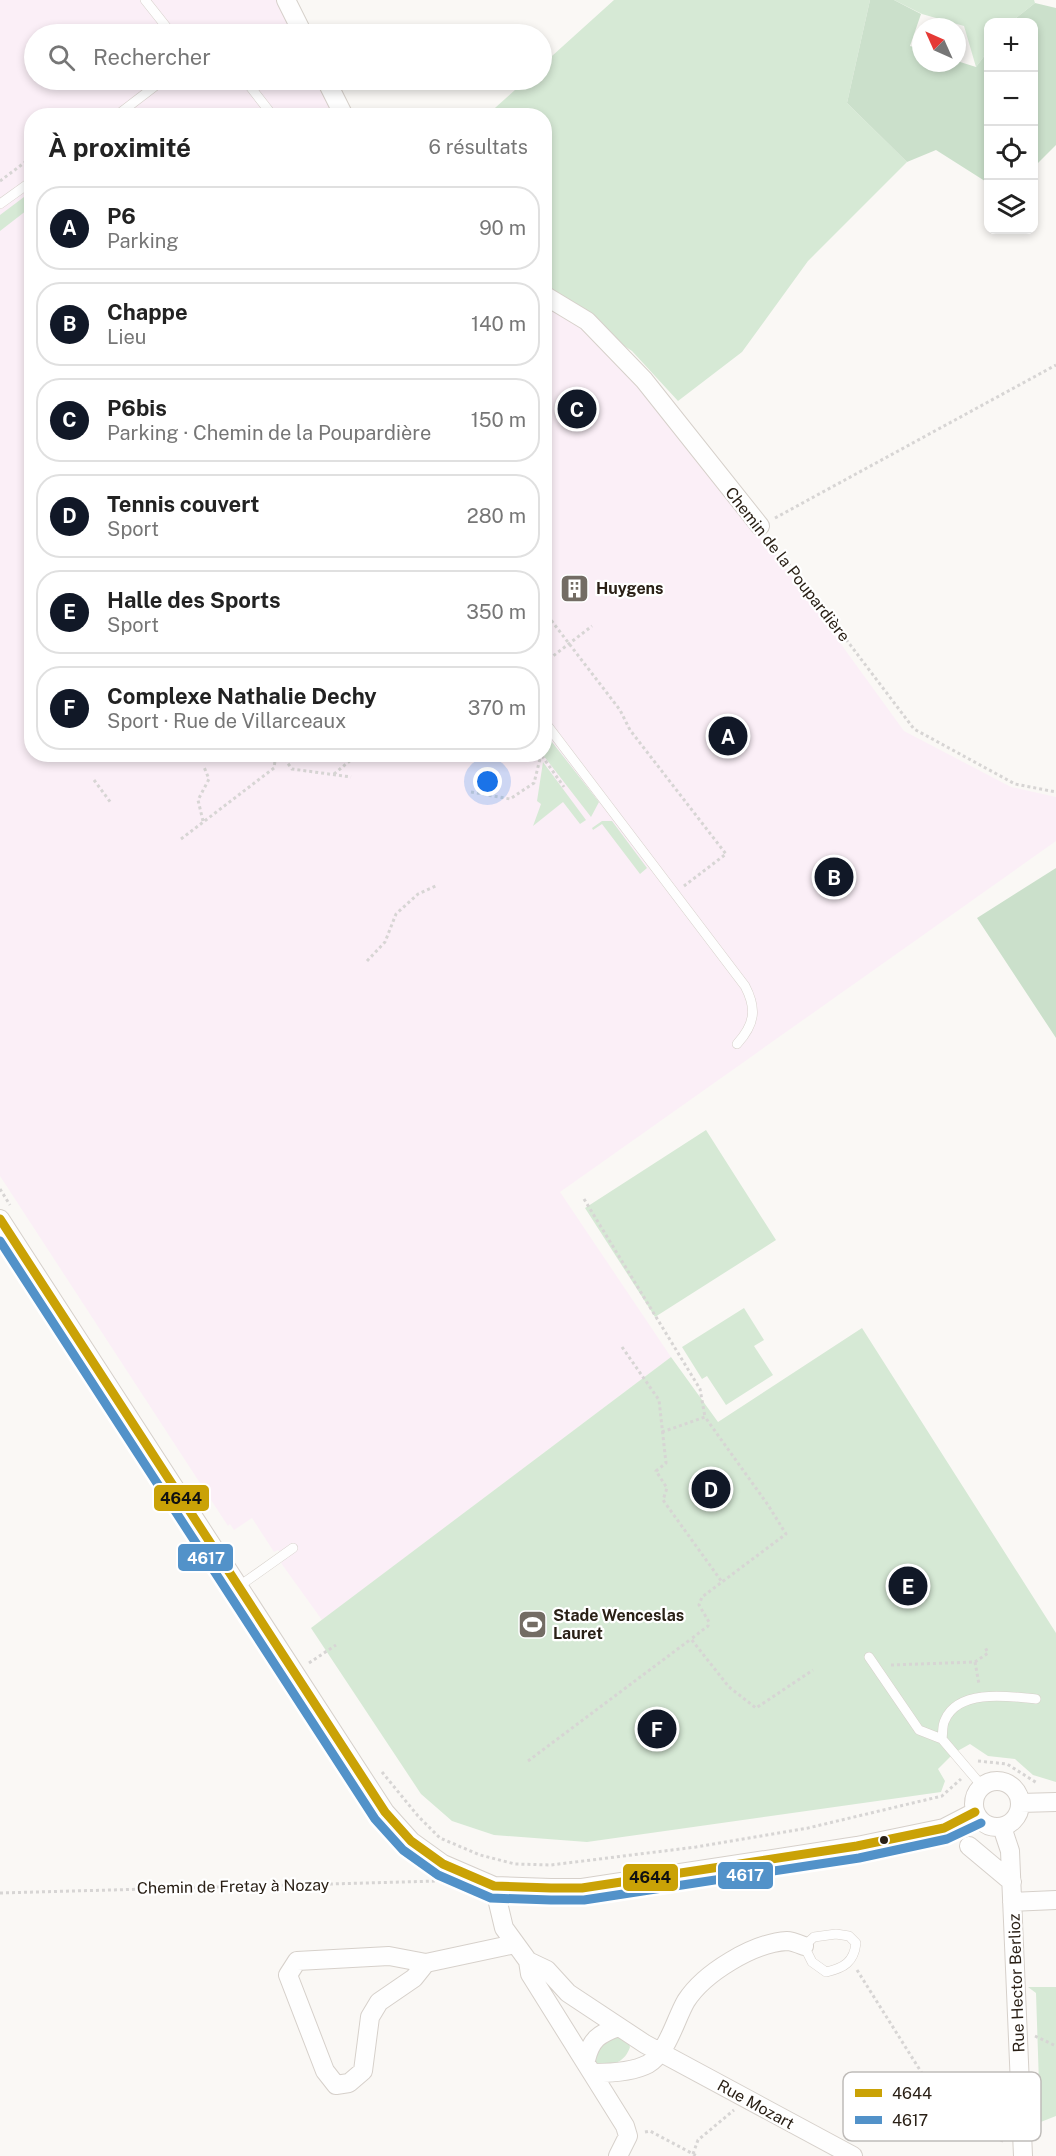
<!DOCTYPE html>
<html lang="fr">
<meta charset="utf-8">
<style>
:root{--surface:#fff;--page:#f6f6f6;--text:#222;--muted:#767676;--line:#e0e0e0;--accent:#111827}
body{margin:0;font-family:"Public Sans",sans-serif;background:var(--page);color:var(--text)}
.controls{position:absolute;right:18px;top:18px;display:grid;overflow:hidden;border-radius:12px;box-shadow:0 3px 9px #0003}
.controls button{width:54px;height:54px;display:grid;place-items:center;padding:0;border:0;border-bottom:2px solid var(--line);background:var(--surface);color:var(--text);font:30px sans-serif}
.compass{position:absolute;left:912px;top:18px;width:54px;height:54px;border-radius:50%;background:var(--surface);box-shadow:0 3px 9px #0003;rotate:315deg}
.you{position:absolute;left:488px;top:782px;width:21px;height:21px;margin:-15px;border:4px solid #fff;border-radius:50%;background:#1a73e8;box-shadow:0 0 0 9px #1a73e833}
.badge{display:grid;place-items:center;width:39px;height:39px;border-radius:50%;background:var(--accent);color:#fff;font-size:20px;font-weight:700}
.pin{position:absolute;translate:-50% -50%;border:3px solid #fff;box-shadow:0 2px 6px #0006}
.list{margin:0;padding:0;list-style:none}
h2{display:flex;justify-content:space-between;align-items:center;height:78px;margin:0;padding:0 24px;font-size:26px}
h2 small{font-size:20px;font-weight:400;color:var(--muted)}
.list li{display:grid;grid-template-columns:39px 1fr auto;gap:18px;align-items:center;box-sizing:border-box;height:84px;margin:0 12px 12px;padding:0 12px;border:2px solid var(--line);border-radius:24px}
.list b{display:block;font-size:22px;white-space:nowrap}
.list p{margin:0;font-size:20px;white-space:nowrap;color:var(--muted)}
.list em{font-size:20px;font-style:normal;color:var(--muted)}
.icon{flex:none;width:33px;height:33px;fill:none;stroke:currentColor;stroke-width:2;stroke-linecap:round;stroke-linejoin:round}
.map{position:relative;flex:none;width:1056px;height:2156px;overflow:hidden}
.search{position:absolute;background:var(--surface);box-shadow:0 3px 9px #0003;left:24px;top:24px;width:528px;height:66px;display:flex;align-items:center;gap:15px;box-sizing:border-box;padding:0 21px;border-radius:33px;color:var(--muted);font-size:22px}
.panel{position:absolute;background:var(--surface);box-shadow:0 3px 9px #0003;left:24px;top:108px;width:528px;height:654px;border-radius:24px}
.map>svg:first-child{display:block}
.industrial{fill:#fbeff7}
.green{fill:#d6e9d5}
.forest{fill:#cbe0cb}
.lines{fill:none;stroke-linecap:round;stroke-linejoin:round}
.service-casing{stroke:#d6d0ca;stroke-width:10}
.minor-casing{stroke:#d6d0ca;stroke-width:20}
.path{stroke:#d7d5d4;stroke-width:3;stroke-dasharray:3 3;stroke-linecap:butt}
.service{stroke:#fefefe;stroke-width:9}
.minor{stroke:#fefefe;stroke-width:18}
.bus-1-casing{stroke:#fff;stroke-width:14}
.bus-2-casing{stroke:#fff;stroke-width:14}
.bus-1{stroke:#caa206;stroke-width:9}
.bus-2{stroke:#5292c9;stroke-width:9}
.bus-dot{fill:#2a2016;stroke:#fff;stroke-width:2}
.labels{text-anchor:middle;stroke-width:4.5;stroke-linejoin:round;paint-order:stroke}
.street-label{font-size:16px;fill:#2a2016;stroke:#fff}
.poi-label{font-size:16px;font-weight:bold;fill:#2a2016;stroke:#fff;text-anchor:start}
.key{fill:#fff;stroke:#bfbcb9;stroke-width:1.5}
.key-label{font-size:16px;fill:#2a2016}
.line-badge{stroke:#fff;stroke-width:2}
.badge-label{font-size:16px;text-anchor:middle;font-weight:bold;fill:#fff}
.pale-badge-label{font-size:16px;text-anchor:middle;font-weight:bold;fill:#111}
</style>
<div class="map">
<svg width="1056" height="2156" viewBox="0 0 1056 2156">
<rect width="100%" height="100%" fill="#faf8f5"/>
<!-- industrial -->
<path class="industrial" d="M0,0H277L295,34H34V80H318L336,115L32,116V754H544L545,303L585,328L636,382L756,527L904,731L1011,787L1056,797V841L560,1192L671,1357L322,1620L281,1563L285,1559L278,1550L274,1552L252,1518L234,1530L230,1524L228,1526L0,1176Z"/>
<!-- green -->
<path class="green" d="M614,0H870L847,103L907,162L808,261L742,352L678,401L632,351L545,294L544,116H486L526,80H542V65Z
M894,0H1034L1035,3L1011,22H988V51L976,67L964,26L922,14Z
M31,196V207L0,231V215L24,197Z
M545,733L599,802L591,817L543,755Z
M543,762L586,820L580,824L563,802L533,826L541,804L537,801Z
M602,821H612L647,868L640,874L602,824L593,830L592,828Z
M706,1130L776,1240L655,1317L585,1208Z
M744,1308L764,1340L754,1346L773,1375L726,1405L707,1376L702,1379L682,1347Z
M862,1328L1056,1633V1782L1033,1775L1015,1759L988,1756L970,1744L954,1753L938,1769L945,1781L941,1792L587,1842L494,1835L452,1821L421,1794L311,1628L671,1357L718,1422Z
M1028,1987H1056V2116L1033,2125L1040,2114L1036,1993Z
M612,2034L627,2040L630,2047C625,2062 614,2065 599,2066L595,2062L594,2049Z"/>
<!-- forest -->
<path class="forest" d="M870,0H894L921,14L910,46L921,49V63H957V61L976,67L988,51V183L936,150L907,162L847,103Z
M1035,3L1056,8V145L1034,167V22H1011Z
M1056,868V1038L977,918Z"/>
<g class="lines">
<defs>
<path id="service" d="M145,0L172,34
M245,80L273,116
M116,116L163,80
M0,204L32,181
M544,721L745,986C757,1009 755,1024 737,1044
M197,754L198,755
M238,1587L293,1548
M869,1657L919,1730L942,1739
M982,1786L942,1739C943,1733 942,1725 945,1720C958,1689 1008,1696 1036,1699
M836,1934L849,1936L856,1943C854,1962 844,1968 826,1972L812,1962L804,1946L814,1937Z"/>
<path id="minor" d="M286,0L303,34
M326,80L344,116
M544,295L587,321L644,380L760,526
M0,1219L385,1812L411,1841L443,1864L494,1886L551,1888H582L857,1846L944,1828L975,1812
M974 1804a23 23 0 1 1 46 0a23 23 0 1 1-46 0Z
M1020,1803L1056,1802
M1002,1827L1010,1851L1023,2156
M969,1846L1012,1882
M494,1886L504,1928L528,1961L530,1974L625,2126L628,2136L618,2156
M1012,1902L1056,1900
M528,1961L547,1970L568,1993L645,2044L853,2156
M426,1963L414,1978L379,2002L370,2017L363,2071L349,2083L336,2085L325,2071L288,1975L297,1961L389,1956L426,1963L515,1944
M586,2060C591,2039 599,2034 618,2027
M594,2073C612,2073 633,2072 648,2064C668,2052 675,2020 686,2001C704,1973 753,1943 787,1941C792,1941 799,1944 804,1946"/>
</defs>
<!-- service casing -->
<use href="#service" class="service-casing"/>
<!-- minor casing -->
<use href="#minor" class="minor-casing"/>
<!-- path -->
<path class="path" d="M0,181L32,157
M775,518L1056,365
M770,539L914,729L1015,784L1056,792
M544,611L620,710L630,730L726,854L684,886
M544,663L592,626
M281,754L292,769L351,777
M542,756L564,787
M334,774L358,754
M94,780L111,803
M471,792L510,799L534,783L541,755
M203,821L198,800L209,779L204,767
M181,839L274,768L276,754
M367,961L385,942L396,914L418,894L438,885
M0,1189L10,1205
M584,1199L700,1389L705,1417
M622,1347L659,1400L666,1463L656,1471L667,1488L663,1500L722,1582
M662,1432L705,1417L768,1505L786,1534L702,1597L699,1605L709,1622L708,1626L691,1639L729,1687L756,1708L813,1670
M975,1662L988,1653L985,1647
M309,1663L336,1645
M891,1665L975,1662L979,1684
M528,1761L691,1639
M978,1761L1007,1764L1037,1783
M382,1772L418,1816L440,1838L480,1855L515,1864L551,1865L696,1847L808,1828L942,1796L961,1779
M0,1893L439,1881
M857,1970L935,2094L961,2122L1005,2142
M1035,2036L1056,2046
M645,2132L650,2131L697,2156
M693,2154L698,2140L734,2110"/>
<!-- service -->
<use href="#service" class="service"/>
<!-- minor -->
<use href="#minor" class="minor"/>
<defs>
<path id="bus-1" d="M0,1219L385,1812L411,1841L443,1864L494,1886L551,1888H582L857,1846L944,1828L975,1812"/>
<path id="bus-2" d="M0,1241L375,1819L403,1850L438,1875L491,1898L551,1900H584L859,1858L947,1839L981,1823"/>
</defs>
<!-- bus-1 casing -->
<use href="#bus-1" class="bus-1-casing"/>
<!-- bus-2 casing -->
<use href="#bus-2" class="bus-2-casing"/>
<!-- bus-1 -->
<use href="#bus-1" class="bus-1"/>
<!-- bus-2 -->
<use href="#bus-2" class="bus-2"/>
</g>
<!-- icons -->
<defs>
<symbol id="building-square" viewBox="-11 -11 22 22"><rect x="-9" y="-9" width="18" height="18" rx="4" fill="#736c64" stroke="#fff"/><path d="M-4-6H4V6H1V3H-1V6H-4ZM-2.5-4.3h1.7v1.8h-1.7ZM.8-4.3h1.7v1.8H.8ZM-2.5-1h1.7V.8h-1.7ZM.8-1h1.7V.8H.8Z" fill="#fff"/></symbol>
<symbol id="stadium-square" viewBox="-11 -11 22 22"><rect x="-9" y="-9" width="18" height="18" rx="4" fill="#736c64" stroke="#fff"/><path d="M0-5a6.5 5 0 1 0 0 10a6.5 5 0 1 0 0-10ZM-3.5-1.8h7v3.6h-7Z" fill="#fff"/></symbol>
</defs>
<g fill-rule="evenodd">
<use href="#building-square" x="558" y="572" width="33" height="33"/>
<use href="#stadium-square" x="516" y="1608" width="33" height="33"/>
</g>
<!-- markers -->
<circle class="bus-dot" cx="884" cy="1840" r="5"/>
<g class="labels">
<!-- street labels -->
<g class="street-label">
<text transform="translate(788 564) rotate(52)" y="6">Chemin de la Poupardière</text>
<text transform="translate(233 1886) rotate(-1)" y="6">Chemin de Fretay à Nozay</text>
<text transform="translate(1016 1983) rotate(-92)" y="6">Rue Hector Berlioz</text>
<text transform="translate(756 2104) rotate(29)" y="6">Rue Mozart</text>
</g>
<!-- poi labels -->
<g class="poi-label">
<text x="596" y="594">Huygens</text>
<text x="553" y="1621">Stade Wenceslas<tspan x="553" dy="18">Lauret</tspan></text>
</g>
</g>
<!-- legend -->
<rect x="843" y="2072" width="198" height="69" rx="9" class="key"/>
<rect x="855" y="2089" width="27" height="8" fill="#caa206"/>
<rect x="855" y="2116" width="27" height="8" fill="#5292c9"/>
<g class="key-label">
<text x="892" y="2099">4644</text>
<text x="892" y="2126">4617</text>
</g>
<g class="line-badge">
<rect x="153" y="1484" width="57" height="28" rx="6" fill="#caa206"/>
<rect x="177" y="1543" width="57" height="29" rx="6" fill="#5292c9"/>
<rect x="717" y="1861" width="57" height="29" rx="6" fill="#5292c9"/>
<rect x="622" y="1863" width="57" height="29" rx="6" fill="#caa206"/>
</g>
<g class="badge-label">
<text x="206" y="1564">4617</text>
<text x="745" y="1881">4617</text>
</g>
<g class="pale-badge-label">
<text x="181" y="1504">4644</text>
<text x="650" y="1883">4644</text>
</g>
</svg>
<div class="controls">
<button>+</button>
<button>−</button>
<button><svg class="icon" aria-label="locate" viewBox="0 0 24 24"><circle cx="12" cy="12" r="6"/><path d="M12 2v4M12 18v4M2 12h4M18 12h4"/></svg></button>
<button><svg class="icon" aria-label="layers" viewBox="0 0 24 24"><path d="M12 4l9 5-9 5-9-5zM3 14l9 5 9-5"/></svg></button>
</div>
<svg class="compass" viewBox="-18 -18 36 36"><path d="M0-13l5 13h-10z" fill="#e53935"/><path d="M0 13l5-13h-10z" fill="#767676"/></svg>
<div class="you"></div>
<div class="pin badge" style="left:728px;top:736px">A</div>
<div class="pin badge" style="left:834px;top:877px">B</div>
<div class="pin badge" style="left:577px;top:409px">C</div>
<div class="pin badge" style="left:711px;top:1489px">D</div>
<div class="pin badge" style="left:908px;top:1586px">E</div>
<div class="pin badge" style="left:657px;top:1729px">F</div>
<div class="search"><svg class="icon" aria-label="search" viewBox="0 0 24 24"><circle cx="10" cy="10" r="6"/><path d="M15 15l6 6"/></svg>Rechercher</div>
<section class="panel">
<h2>À proximité<small>6 résultats</small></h2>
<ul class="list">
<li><span class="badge">A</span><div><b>P6</b><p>Parking</p></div><em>90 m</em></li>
<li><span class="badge">B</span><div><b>Chappe</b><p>Lieu</p></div><em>140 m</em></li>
<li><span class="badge">C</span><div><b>P6bis</b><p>Parking · Chemin de la Poupardière</p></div><em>150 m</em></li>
<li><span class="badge">D</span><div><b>Tennis couvert</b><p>Sport</p></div><em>280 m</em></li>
<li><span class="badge">E</span><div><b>Halle des Sports</b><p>Sport</p></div><em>350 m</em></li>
<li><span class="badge">F</span><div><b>Complexe Nathalie Dechy</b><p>Sport · Rue de Villarceaux</p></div><em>370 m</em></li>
</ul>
</section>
</div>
